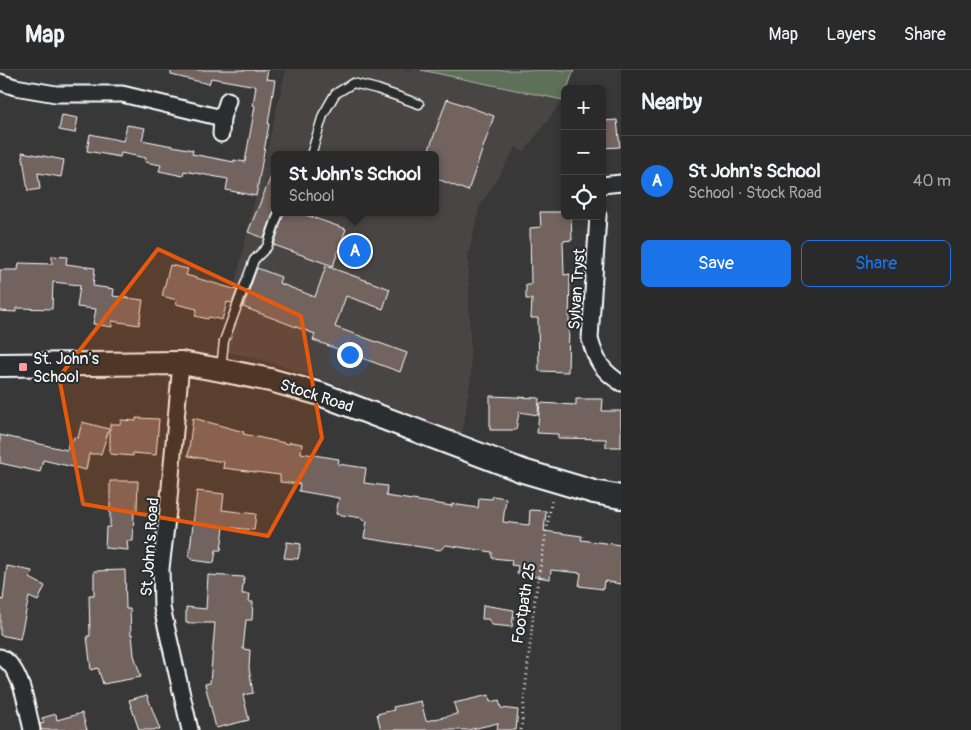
<!DOCTYPE html>
<meta charset="utf-8">
<style>
:root{--surface:#2a2a2a;--page:#363636;--text:#f1f3f6;--muted:#a5a7a8;--line:#464647;--accent:#1a73e8}
body{margin:0;font-family:Pangolin,sans-serif;background:var(--page);color:var(--text)}
.controls{position:absolute;right:15px;top:15px;display:grid;overflow:hidden;border-radius:8px;box-shadow:0 2px 8px #0003}
.controls button{width:45px;height:45px;display:grid;place-items:center;padding:0;border:0;border-bottom:1px solid var(--line);background:var(--surface);color:var(--text);font:25px sans-serif}
.you{position:absolute;left:349px;top:284px;width:18px;height:18px;margin:-12px;border:4px solid #fff;border-radius:50%;background:#1a73e8;box-shadow:0 0 0 8px #1a73e833}
.badge{display:grid;place-items:center;width:32px;height:32px;border-radius:50%;background:var(--accent);color:#fff;font-size:16px;font-weight:700}
.pin{position:absolute;translate:-50% -50%;border:2px solid #fff;box-shadow:0 1px 5px #0006}
.popup{position:absolute;left:271px;top:81px;width:168px;height:65px;box-sizing:border-box;display:grid;place-content:center;border-radius:8px;background:var(--surface);filter:drop-shadow(0 1px 4px #0005);font-size:16px;white-space:nowrap;color:var(--muted)}
.popup b{font-size:19px;color:var(--text)}
.popup::after{content:'';position:absolute;left:50%;top:100%;margin-left:-10px;border:10px solid transparent;border-top-color:var(--surface)}
.list{margin:0;padding:0;list-style:none}
h2{display:flex;justify-content:space-between;align-items:center;height:65px;margin:0;padding:0 20px;font-size:21px}
h2 small{font-size:16px;font-weight:400;color:var(--muted)}
.list li{display:grid;grid-template-columns:32px 1fr auto;gap:15px;align-items:center;box-sizing:border-box;height:90px;padding:0 20px;border-top:1px solid var(--line)}
.list b{display:block;font-size:19px;white-space:nowrap}
.list p{margin:0;font-size:16px;white-space:nowrap;color:var(--muted)}
.list em{font-size:16px;font-style:normal;color:var(--muted)}
.actions{display:flex;gap:10px;padding:15px 20px}
.actions a{flex:1;padding:11px 0;border:1px solid var(--accent);border-radius:8px;text-align:center;font-size:18px;color:var(--accent)}
.actions .main{background:var(--accent);color:#fff}
.icon{flex:none;width:28px;height:28px;fill:none;stroke:currentColor;stroke-width:2;stroke-linecap:round;stroke-linejoin:round}
.map{position:relative;flex:none;width:621px;height:660px;overflow:hidden}
header{display:flex;align-items:center;gap:30px;box-sizing:border-box;height:70px;padding:0 25px;background:var(--surface);border-bottom:1px solid var(--line)}
header strong{font-size:24px}
nav{display:flex;gap:28px;margin-inline-start:auto;font-size:18px}
main{display:flex}
aside{flex:1;background:var(--surface)}
.map>svg:first-child{display:block}
.built{fill:#494544;fill-rule:evenodd}
.green{fill:#5e6f58;stroke:#aeb7ac}
.building{fill:#72645f;stroke:#fff}
.lines{fill:none;stroke-linecap:round;stroke-linejoin:round}
.service-casing{stroke:#fff;stroke-width:11}
.minor-casing{stroke:#fff;stroke-width:19}
.secondary-casing{stroke:#fff;stroke-width:26}
.path{stroke:#fff;stroke-width:3;stroke-dasharray:1 4;stroke-linecap:butt}
.service{stroke:#2a2d2e;stroke-width:8}
.minor{stroke:#2a2d2e;stroke-width:15}
.secondary{stroke:#2a2d2e;stroke-width:22}
.marked{fill:#e8590c;fill-opacity:0.2;stroke:#e8590c;stroke-width:4;stroke-linejoin:round}
.poi-dot{fill:#ff9aa2;stroke:#2a2d2e;stroke-width:2}
.labels{text-anchor:middle;stroke-width:4;stroke-linejoin:round;paint-order:stroke}
.street-label{font-size:16px;fill:#fff;stroke:#2a2d2e}
.poi-label{font-size:16px;fill:#fff;stroke:#2a2d2e;text-anchor:start}
</style>
<header>
<strong>Map</strong>
<nav><a>Map</a><a>Layers</a><a>Share</a></nav>
</header>
<main>
<div class="map">
<svg width="621" height="660" viewBox="0 0 621 660">
<rect width="100%" height="100%" fill="#383838"/>
<filter id="ink" filterUnits="userSpaceOnUse"><feTurbulence type="fractalNoise" baseFrequency=".02" numOctaves="2"/><feDisplacementMap in="SourceGraphic" scale="10" xChannelSelector="R" yChannelSelector="G"/><feConvolveMatrix kernelMatrix="1 2 1 2 8 2 1 2 1" color-interpolation-filters="sRGB"/></filter>
<g filter="url(#ink)">
<!-- built -->
<path class="built" d="M286,0H421L563,30L524,82L516,77L479,138L468,187L471,305L462,367L347,324L348,319L267,291L219,280ZM275,85H435V142H275Z"/>
<!-- green -->
<path class="green" d="M421,0H574L567,19H565L563,30Z"/>
<!-- building -->
<path class="building" d="M171,0H268L266,9L275,10L268,54H269L256,126L226,120L228,109L184,101L183,106L159,101L161,95L145,92L146,88L121,83L120,87L87,81L90,64L123,71L127,55L145,58L142,70L193,80L192,84L234,92V90L245,92L255,36L253,35L256,16L211,8L209,14L171,5Z
M447,29L494,46L468,121L435,108V85H427Z
M62,45L78,48L75,63L59,60Z
M617,50L620,77L602,78V51Z
M22,82L64,90L61,107L38,103L40,119L28,121Z
M275,97V138L264,168L248,162Z
M284,142H297L346,159L333,196L274,175Z
M540,142H565V146H571L572,170L563,171L564,205L570,204L568,302L539,301L538,248H531L532,229H526V215H531L530,158L541,157Z
M52,186L67,187L66,194L95,198L93,216L114,219L113,226L143,230L139,255L112,251V257L93,254L96,239L77,237L80,215L53,212L52,239L16,238V242L0,241V200H18L19,193L52,194Z
M170,195L188,199L186,205L237,220L232,233L227,232L222,250L209,247L208,249L195,246L197,239L176,234L177,230L162,226Z
M326,196L390,219L383,239L346,226L335,257L407,283L400,302L313,270L315,264L243,237L257,198L281,207L279,213L315,227Z
M490,326L539,328L538,345L519,342L516,360H490Z
M576,329H603L602,341H621V377H606V369L558,368V364L537,363L540,333L576,335Z
M136,348L159,349L156,385L133,383V386L110,384V354H120L121,350L136,351Z
M193,348L244,362L243,364L289,374L290,372L302,374L301,383L339,389L338,394L366,398L364,413L387,416L386,426L452,436V434L478,438L479,428L492,429L493,426L506,428L503,452L529,455L530,440L546,441L544,461L582,466L581,470L621,475V514L604,511L603,519L579,516L581,503L551,500L550,509L517,504L518,496L511,495L512,490L492,488V482L446,475L440,480L364,468L367,451L362,450V448L336,444L339,428L299,421L300,414L280,412V405L223,398L224,392L188,386Z
M82,352L109,359L101,384H89L86,400L43,390L40,402L0,393V365L67,380L69,370L73,371L74,367L78,368Z
M110,411H138L137,440H134L133,471H127L128,480L105,478L106,457H110Z
M197,421L224,424L222,440L256,444L254,460L224,457L221,480H216L214,493L192,490L193,488L189,487Z
M287,472L301,474L298,489L284,488Z
M7,496L32,501L30,508L45,516L38,531L29,527L20,569L0,565V529L3,530Z
M125,500L126,539H130L131,565L132,564L134,585L141,607L103,614L98,598L91,600L87,566H90L89,525H94V501Z
M208,505L244,507L242,524H250L249,532H253L252,550H246L243,579L250,580L249,598L253,623L243,625L249,650L216,658L205,614L210,613L215,553H186V537L206,539Z
M483,535L514,540L512,557L492,555L488,549H482Z
M147,625L151,636L160,660H139L129,630Z
M489,625L490,632L499,630L501,638L518,640L516,660H497L498,653L468,660H381L377,644L394,640L393,637L421,631L426,651L457,644L454,633Z
M82,643L87,660H41L40,654L44,653L42,648L56,644L57,650Z"/>
<g class="lines">
<defs>
<path id="service" d="M311,85L323,45L335,24L353,13L377,19L419,34
M221,298L224,271L254,190L267,177L279,142"/>
<path id="minor" d="M0,12L15,17L56,24H122L222,48L228,30
M221,64L222,48
M602,115L621,113
M598,146L590,269C596,291 602,301 621,313
M181,293L168,440L161,498L162,538L190,660
M0,587C22,596 27,639 32,660"/>
<path id="secondary" d="M0,295L181,293L221,300L270,310L320,324L523,401L594,422L621,427"/>
</defs>
<!-- service casing -->
<use href="#service" class="service-casing"/>
<!-- minor casing -->
<use href="#minor" class="minor-casing"/>
<!-- secondary casing -->
<use href="#secondary" class="secondary-casing"/>
<!-- path -->
<path class="path" d="M521,660L535,528L552,428"/>
<!-- service -->
<use href="#service" class="service"/>
<!-- minor -->
<use href="#minor" class="minor"/>
<!-- secondary -->
<use href="#secondary" class="secondary"/>
</g>
</g>
<!-- marked area -->
<path class="marked" d="M158,179L301,246L322,368L268,466L83,434L59,307Z"/>
<!-- markers -->
<rect class="poi-dot" x="18" y="292" width="10" height="10" rx="2.5"/>
<g class="labels">
<!-- street labels -->
<g class="street-label">
<text transform="translate(576 219) rotate(-86)" y="6">Sylvan Tryst</text>
<text transform="translate(317 325) rotate(18)" y="6">Stock Road</text>
<text transform="translate(149 477) rotate(-86)" y="6">St John's Road</text>
<text transform="translate(523 533) rotate(-81)" y="6">Footpath 25</text>
</g>
<!-- poi labels -->
<g class="poi-label">
<text x="33" y="294">St. John's<tspan x="33" dy="18">School</tspan></text>
</g>
</g>
</svg>
<div class="controls">
<button>+</button>
<button>−</button>
<button><svg class="icon" aria-label="locate" viewBox="0 0 24 24"><circle cx="12" cy="12" r="6"/><path d="M12 2v4M12 18v4M2 12h4M18 12h4"/></svg></button>
</div>
<div class="you"></div>
<div class="pin badge" style="left:355px;top:181px">A</div>
<div class="popup"><b>St John's School</b>School</div>
</div>
<aside>
<h2>Nearby<small></small></h2>
<ul class="list">
<li><span class="badge">A</span><div><b>St John's School</b><p>School · Stock Road</p></div><em>40 m</em></li>
</ul>
<div class="actions"><a class="main">Save</a><a>Share</a></div>
</aside>
</main>
